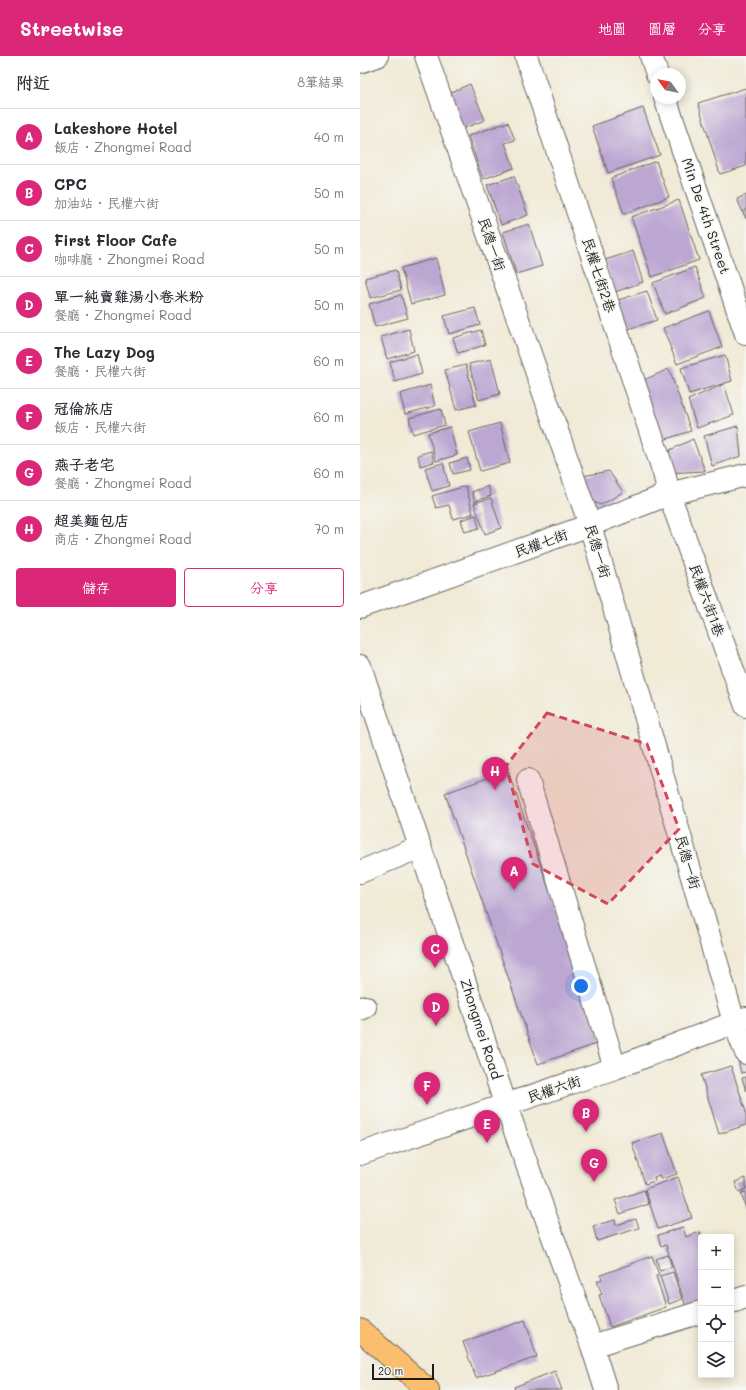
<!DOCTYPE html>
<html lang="zh-TW">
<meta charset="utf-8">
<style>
:root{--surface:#fff;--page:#f2f2f3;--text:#2b2b33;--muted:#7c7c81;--line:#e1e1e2;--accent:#db2777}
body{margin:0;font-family:Mali,"LXGW WenKai TC",sans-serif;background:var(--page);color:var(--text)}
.controls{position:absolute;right:12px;bottom:12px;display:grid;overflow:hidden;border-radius:4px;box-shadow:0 2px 10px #0003}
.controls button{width:36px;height:36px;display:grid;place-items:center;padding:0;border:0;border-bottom:1px solid var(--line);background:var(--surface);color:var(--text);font:20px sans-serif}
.compass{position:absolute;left:290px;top:12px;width:36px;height:36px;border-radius:50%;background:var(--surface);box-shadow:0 2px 10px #0003;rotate:303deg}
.scale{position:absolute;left:12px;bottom:10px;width:62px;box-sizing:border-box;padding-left:4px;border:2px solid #1c1c1c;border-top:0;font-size:11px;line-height:14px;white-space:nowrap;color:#1c1c1c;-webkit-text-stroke:3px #f6f6f2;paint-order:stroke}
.you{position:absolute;left:221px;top:930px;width:14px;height:14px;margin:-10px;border:3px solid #fff;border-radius:50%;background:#1a73e8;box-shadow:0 0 0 6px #1a73e833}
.badge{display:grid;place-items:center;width:26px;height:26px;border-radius:50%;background:var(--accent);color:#fff;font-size:13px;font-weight:700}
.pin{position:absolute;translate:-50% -33px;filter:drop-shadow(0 1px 2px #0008)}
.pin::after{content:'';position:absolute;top:21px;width:14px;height:12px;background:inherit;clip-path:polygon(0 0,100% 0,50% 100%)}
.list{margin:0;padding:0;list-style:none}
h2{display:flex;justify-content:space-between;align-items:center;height:52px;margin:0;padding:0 16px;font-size:17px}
h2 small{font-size:13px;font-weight:400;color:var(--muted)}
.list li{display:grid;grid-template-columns:26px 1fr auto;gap:12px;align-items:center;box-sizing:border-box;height:56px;padding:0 16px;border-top:1px solid var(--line)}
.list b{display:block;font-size:15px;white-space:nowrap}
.list p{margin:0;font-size:13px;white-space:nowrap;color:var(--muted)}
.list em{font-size:13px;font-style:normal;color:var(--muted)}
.actions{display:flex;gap:8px;padding:12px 16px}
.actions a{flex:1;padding:9px 0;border:1px solid var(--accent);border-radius:4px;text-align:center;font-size:14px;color:var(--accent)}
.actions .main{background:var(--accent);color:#fff}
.icon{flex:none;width:22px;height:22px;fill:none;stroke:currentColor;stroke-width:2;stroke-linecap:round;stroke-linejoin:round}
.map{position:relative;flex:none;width:386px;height:1334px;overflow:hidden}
header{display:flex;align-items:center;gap:24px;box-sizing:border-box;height:56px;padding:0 20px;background:var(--accent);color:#fff}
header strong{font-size:19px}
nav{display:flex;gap:22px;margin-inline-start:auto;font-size:14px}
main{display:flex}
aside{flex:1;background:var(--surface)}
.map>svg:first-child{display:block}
.building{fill:#bca6d2}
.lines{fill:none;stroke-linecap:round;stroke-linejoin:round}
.minor-casing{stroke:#66645d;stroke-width:24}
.major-casing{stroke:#66645d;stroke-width:24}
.minor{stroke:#fff;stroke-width:22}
.major{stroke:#fbbe6e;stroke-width:22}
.marked{fill:#d1495b;fill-opacity:0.2;stroke:#d1495b;stroke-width:3;stroke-dasharray:8 5;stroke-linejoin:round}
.labels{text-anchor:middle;stroke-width:3;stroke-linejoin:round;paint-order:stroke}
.street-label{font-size:14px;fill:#1c1c1c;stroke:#f6f6f2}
</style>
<header>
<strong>Streetwise</strong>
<nav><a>地圖</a><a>圖層</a><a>分享</a></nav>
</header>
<main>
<aside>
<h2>附近<small>8筆結果</small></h2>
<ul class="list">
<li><span class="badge">A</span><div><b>Lakeshore Hotel</b><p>飯店 · Zhongmei Road</p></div><em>40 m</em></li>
<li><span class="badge">B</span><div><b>CPC</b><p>加油站 · 民權六街</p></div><em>50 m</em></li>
<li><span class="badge">C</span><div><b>First Floor Cafe</b><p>咖啡廳 · Zhongmei Road</p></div><em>50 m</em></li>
<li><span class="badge">D</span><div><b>單一純賣雞湯小卷米粉</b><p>餐廳 · Zhongmei Road</p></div><em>50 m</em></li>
<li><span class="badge">E</span><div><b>The Lazy Dog</b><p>餐廳 · 民權六街</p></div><em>60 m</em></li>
<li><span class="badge">F</span><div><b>冠倫旅店</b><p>飯店 · 民權六街</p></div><em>60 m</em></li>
<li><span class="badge">G</span><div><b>燕子老宅</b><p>餐廳 · Zhongmei Road</p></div><em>60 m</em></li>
<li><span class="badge">H</span><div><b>超美麵包店</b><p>商店 · Zhongmei Road</p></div><em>70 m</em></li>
</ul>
<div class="actions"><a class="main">儲存</a><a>分享</a></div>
</aside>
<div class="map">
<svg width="386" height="1334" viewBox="0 0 386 1334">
<rect width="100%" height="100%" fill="#f6f6f2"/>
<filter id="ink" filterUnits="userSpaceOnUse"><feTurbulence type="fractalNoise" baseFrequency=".025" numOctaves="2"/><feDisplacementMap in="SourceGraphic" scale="8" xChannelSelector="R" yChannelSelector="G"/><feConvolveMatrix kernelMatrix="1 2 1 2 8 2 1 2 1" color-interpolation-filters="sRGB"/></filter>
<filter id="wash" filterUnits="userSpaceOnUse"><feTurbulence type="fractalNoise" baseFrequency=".012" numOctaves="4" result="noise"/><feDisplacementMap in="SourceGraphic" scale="16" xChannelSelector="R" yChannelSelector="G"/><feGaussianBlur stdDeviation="0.9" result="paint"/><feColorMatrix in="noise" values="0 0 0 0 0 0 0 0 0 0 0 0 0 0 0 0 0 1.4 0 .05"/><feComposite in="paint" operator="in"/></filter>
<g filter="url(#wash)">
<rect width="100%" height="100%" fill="#f0ead6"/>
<g id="blocks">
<!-- building -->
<path class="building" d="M110,28L125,64L96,75L82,40Z
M386,32V110L360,118L338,47Z
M283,52L300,99L248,117L232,70Z
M148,66L155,84L145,87L154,112L123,123L108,80Z
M296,105L309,141L264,158L251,122Z
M154,120L168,159L141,169L127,129Z
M386,139V163L377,143Z
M319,144L339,204L292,221L271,161Z
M169,168L182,210L156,218L143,176Z
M273,195L283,226L255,236L245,204Z
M76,202L85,239L51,248L41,212Z
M335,211L346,242L305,258L293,227Z
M36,214L41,234L10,242L5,222Z
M287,235L297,264L268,273L258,244Z
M41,239L48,262L15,271L9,248Z
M115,252L120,269L89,278L84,260Z
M349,255L362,291L317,308L303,272Z
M49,273L54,295L27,303L21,281Z
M121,274L125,289L98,297L93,282Z
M57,298L62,318L35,326L30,306Z
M365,299L372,325L329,338L321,312Z
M131,303L140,338L119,344L109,308Z
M106,309L116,349L96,354L85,314Z
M309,313L331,375L297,386L277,327Z
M364,328L374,359L337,372L328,344Z
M70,329L75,350L45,358L40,338Z
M81,353L85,369L53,378L49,362Z
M140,367L150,407L120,415L109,376Z
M378,370L381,400L352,410L344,380Z
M90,371L97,399L76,405L68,377Z
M333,383L345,415L304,417L310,394Z
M71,395L74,406L60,410L58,399Z
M107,402L110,414L93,418L90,407Z
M83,407L89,430L72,435L65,412Z
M249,415L263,436L241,449L231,445L223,420Z
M106,430L113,458L93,463L89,449L76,452L72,440Z
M128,430L131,440L115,445L112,436Z
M131,442L141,472L125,478L114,447Z
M116,459L119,472L105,476L101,464Z
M148,715L242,986L178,1008L85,737Z
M377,1000H386V1016L381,1017Z
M371,1010L386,1056V1069L359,1078L341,1019Z
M386,1021V1035L382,1022Z
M303,1077L317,1118L301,1123L299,1119L294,1121L295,1125L285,1128L272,1087Z
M318,1121L332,1162L298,1173L285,1133Z
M386,1122V1133L379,1136L375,1126Z
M284,1134L289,1148L260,1158L255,1144Z
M386,1136V1153L381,1137Z
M276,1163L279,1172L237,1185L233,1170L255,1164L256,1169Z
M323,1171L326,1181L340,1176L342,1181L341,1253L328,1257L306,1189L301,1191L298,1179Z
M308,1199L312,1211L300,1215L296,1203Z
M292,1200L299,1219L296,1220L306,1251L250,1271L239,1239L242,1238L237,1225L242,1223L241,1219Z
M313,1216L322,1243L309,1248L300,1220Z
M165,1264L177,1301L116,1322L103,1286Z
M195,1315L202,1334H155L154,1331Z"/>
</g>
</g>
<g filter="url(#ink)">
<use href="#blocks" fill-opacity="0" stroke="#66645d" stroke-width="1"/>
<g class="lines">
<defs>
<path id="minor" d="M66,0L230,469L374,966L386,997
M166,0L304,417L309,438L386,650
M291,0L297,18
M0,6L17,0
M305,42L386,278
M0,551L230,469L309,438L386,419
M0,610L146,1050L232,1290L246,1334
M168,724L255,1012
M0,816L60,791
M0,953L5,951
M0,1098L255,1012L386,962
M371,1246L386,1241
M232,1290L341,1256"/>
<path id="major" d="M0,1274L68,1334"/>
</defs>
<!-- minor casing -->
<use href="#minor" class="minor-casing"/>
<!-- major casing -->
<use href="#major" class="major-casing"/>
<!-- minor -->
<use href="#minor" class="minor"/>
<!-- major -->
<use href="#major" class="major"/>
</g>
</g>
<!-- marked area -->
<path class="marked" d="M187,657L287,688L319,773L248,848L173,808L146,710Z"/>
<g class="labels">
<!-- street labels -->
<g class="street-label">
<text transform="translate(346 160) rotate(71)" y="5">Min De 4th Street</text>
<text transform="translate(132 188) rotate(71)" y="5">民德一街</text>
<text transform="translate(239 219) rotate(72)" y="5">民權七街2巷</text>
<text transform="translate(181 487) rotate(-20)" y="5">民權七街</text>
<text transform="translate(238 495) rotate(73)" y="5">民德一街</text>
<text transform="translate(347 544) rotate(70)" y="5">民權六街1巷</text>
<text transform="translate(328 806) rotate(74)" y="5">民德一街</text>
<text transform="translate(121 973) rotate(72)" y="5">Zhongmei Road</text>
<text transform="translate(194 1033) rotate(-19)" y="5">民權六街</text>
</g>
</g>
</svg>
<div class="controls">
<button>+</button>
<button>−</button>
<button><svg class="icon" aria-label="locate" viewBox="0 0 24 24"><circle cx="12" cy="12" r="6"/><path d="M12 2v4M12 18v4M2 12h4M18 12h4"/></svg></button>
<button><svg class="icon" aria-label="layers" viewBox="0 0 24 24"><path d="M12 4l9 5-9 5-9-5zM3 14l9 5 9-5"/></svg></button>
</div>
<svg class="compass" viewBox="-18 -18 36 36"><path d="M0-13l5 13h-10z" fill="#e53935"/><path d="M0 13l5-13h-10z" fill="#7c7c81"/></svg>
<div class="scale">20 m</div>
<div class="you"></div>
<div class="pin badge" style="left:154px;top:834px">A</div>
<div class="pin badge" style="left:226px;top:1076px">B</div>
<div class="pin badge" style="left:75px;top:912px">C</div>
<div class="pin badge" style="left:76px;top:970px">D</div>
<div class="pin badge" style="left:127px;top:1087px">E</div>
<div class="pin badge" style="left:67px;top:1049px">F</div>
<div class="pin badge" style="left:234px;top:1126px">G</div>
<div class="pin badge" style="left:135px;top:734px">H</div>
</div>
</main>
